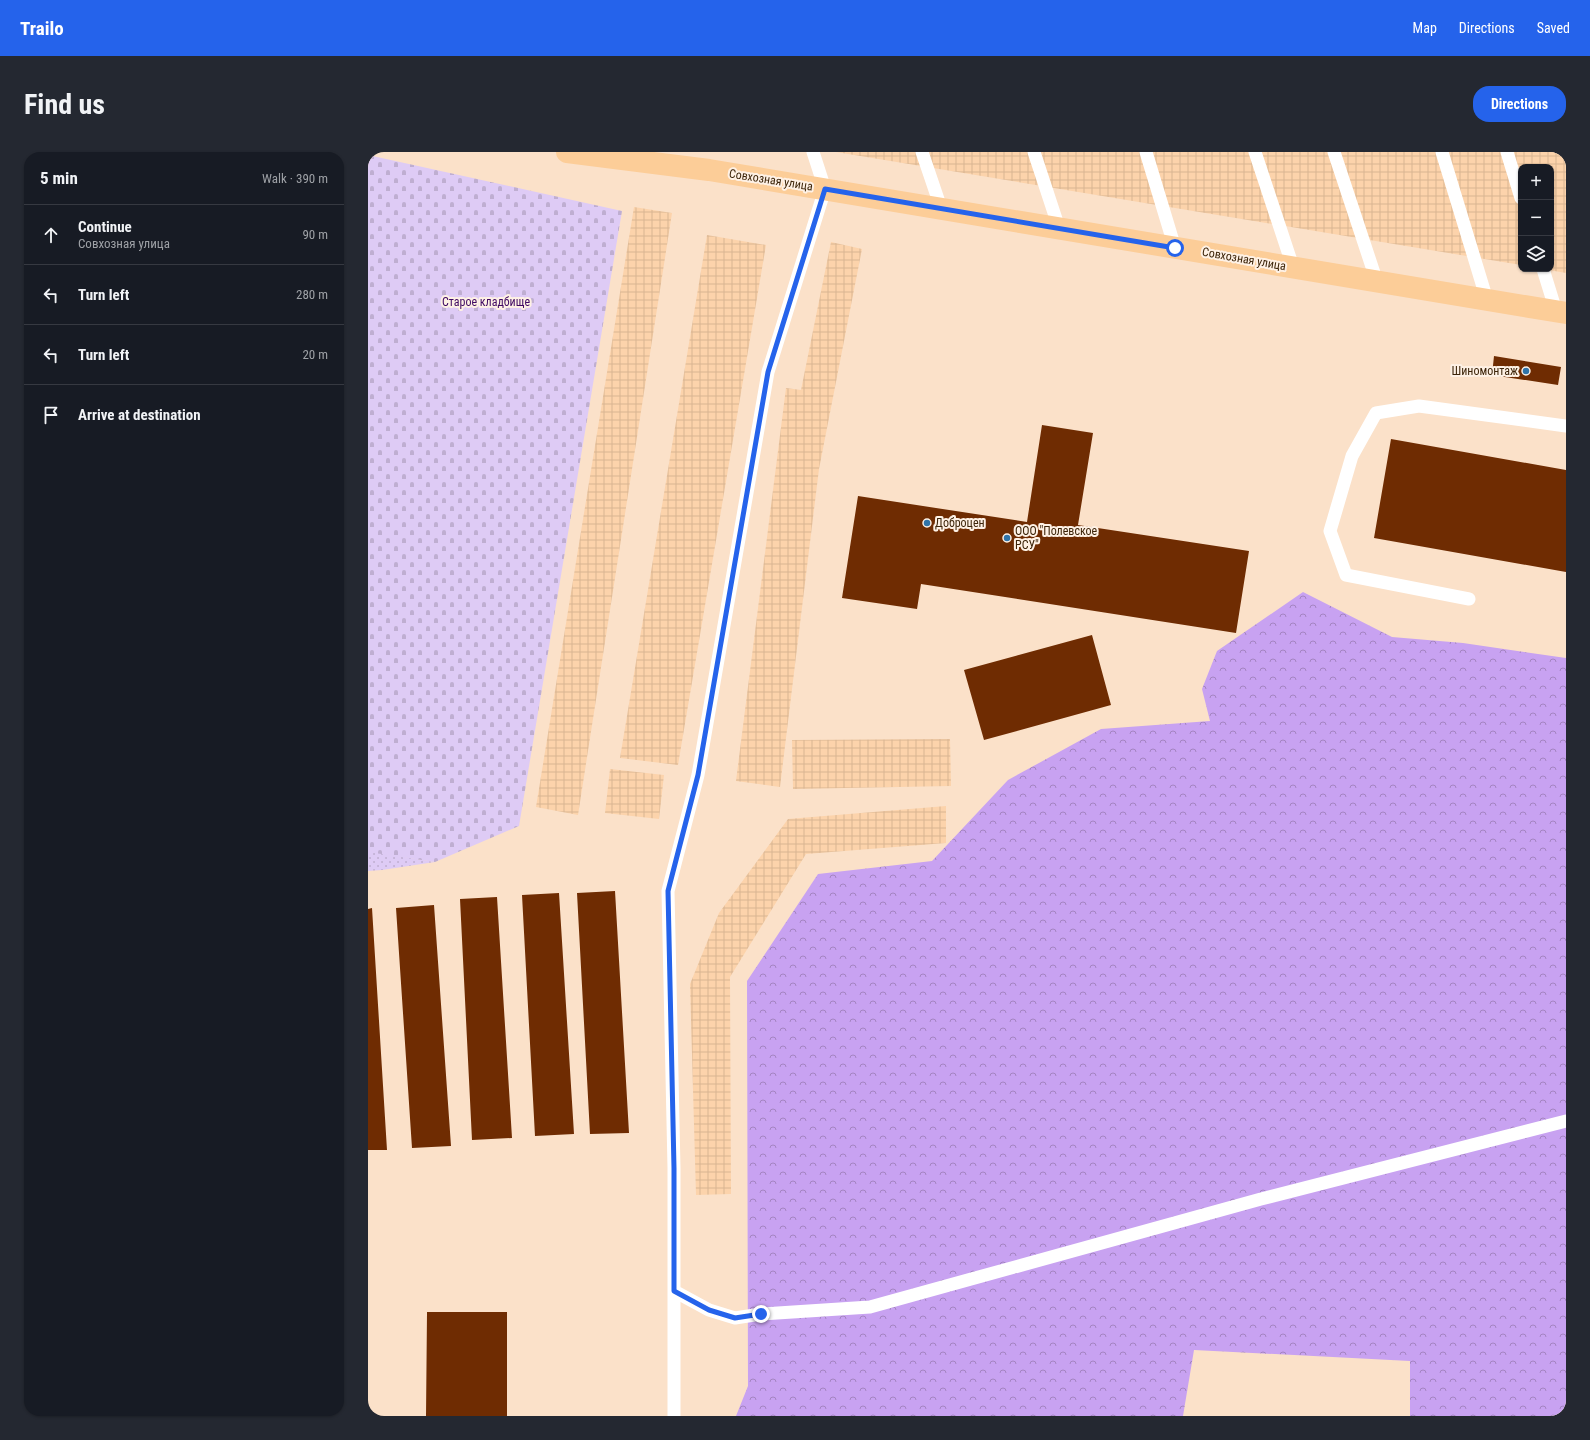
<!DOCTYPE html>
<meta charset="utf-8">
<style>
:root{--surface:#171b24;--page:#242831;--text:#f1f3f6;--muted:#9ea1a6;--line:#363941;--accent:#2563eb}
body{margin:0;font-family:"Roboto Condensed",sans-serif;background:var(--page);color:var(--text)}
.controls{position:absolute;right:12px;top:12px;display:grid;overflow:hidden;border-radius:8px;box-shadow:0 1px 3px #0004}
.controls button{width:36px;height:36px;display:grid;place-items:center;padding:0;border:0;border-bottom:1px solid var(--line);background:var(--surface);color:var(--text);font:20px sans-serif}
.stop{position:absolute;width:12px;height:12px;margin:-9px;border:3px solid #2563eb;border-radius:50%;background:#fff}
.stop.end{background:#2563eb;border-color:#fff;box-shadow:0 1px 4px #0008}
.list{margin:0;padding:0;list-style:none}
h2{display:flex;justify-content:space-between;align-items:center;height:52px;margin:0;padding:0 16px;font-size:17px}
h2 small{font-size:13px;font-weight:400;color:var(--muted)}
.list li{display:grid;grid-template-columns:26px 1fr auto;gap:12px;align-items:center;box-sizing:border-box;height:60px;padding:0 16px;border-top:1px solid var(--line)}
.list b{display:block;font-size:15px;white-space:nowrap}
.list p{margin:0;font-size:13px;white-space:nowrap;color:var(--muted)}
.list em{font-size:13px;font-style:normal;color:var(--muted)}
.icon{flex:none;width:22px;height:22px;fill:none;stroke:currentColor;stroke-width:2;stroke-linecap:round;stroke-linejoin:round}
.map{position:relative;flex:none;width:1198px;height:1264px;overflow:hidden;border-radius:16px}
header{display:flex;align-items:center;gap:24px;box-sizing:border-box;height:56px;padding:0 20px;background:var(--accent);color:#fff}
header strong{font-size:19px}
nav{display:flex;gap:22px;margin-inline-start:auto;font-size:14px}
.intro{display:flex;align-items:center;justify-content:space-between;box-sizing:border-box;height:96px;padding:0 24px}
h1{margin:0;font-size:28px}
.button{padding:10px 18px;border-radius:16px;background:var(--accent);color:#fff;font-size:14px;font-weight:700}
main{display:flex;gap:24px;padding:0 24px}
aside{flex:1;background:var(--surface);border-radius:16px;box-shadow:0 1px 3px #0004}
.map>svg:first-child{display:block}
.industrial{fill:url(#industrial-grid)}
.grass{fill:url(#grass-dots)}
.forest{fill:url(#forest-crowns)}
.cemetery{fill:url(#cemetery-stones)}
.building{fill:#6f2c02}
.lines{fill:none;stroke-linecap:round;stroke-linejoin:round}
.service{stroke:#fff;stroke-width:13}
.primary{stroke:#fccd98;stroke-width:22}
.route{stroke:#2563eb;stroke-width:5}
.poi-dot{fill:#3074a9;stroke:#fef1e5;stroke-width:1.5}
.labels{text-anchor:middle;stroke-width:4;stroke-linejoin:round;paint-order:stroke}
.street-label{font-size:12px;fill:#3c2409;stroke:#fef1e5}
.park-label{font-size:12px;fill:#3e0862;stroke:#fef1e5}
.poi-label{font-size:12px;fill:#3c2409;stroke:#fef1e5;text-anchor:start}
</style>
<header>
<strong>Trailo</strong>
<nav><a>Map</a><a>Directions</a><a>Saved</a></nav>
</header>
<div class="intro"><h1>Find us</h1><a class="button">Directions</a></div>
<main>
<aside>
<h2>5 min<small>Walk · 390 m</small></h2>
<ul class="list">
<li><svg class="icon" aria-label="ahead" viewBox="0 0 24 24"><path d="M12 20V5M6 11l6-6 6 6"/></svg><div><b>Continue</b><p>Совхозная улица</p></div><em>90 m</em></li>
<li><svg class="icon" aria-label="left" viewBox="0 0 24 24"><path d="M17 20v-9H6M10 6l-5 5 5 5"/></svg><div><b>Turn left</b></div><em>280 m</em></li>
<li><svg class="icon" aria-label="left" viewBox="0 0 24 24"><path d="M17 20v-9H6M10 6l-5 5 5 5"/></svg><div><b>Turn left</b></div><em>20 m</em></li>
<li><svg class="icon" aria-label="arrive" viewBox="0 0 24 24"><path d="M6 21V4h12l-3 4 3 4H6"/></svg><div><b>Arrive at destination</b></div></li>
</ul>
</aside>
<div class="map">
<svg width="1198" height="1264" viewBox="0 0 1198 1264">
<defs>
<pattern id="industrial-grid" width="8" height="8" patternUnits="userSpaceOnUse"><rect width="8" height="8" fill="#fcd3ab"/><path d="M0 4h8M4 0v8" fill="none" stroke="#d9b592"/></pattern>
<pattern id="grass-dots" width="8" height="8" patternUnits="userSpaceOnUse"><rect width="8" height="8" fill="#decbf5"/><path d="M2 2h.1M6 6h.1" fill="none" stroke="#bfaed1" stroke-width="1.8" stroke-linecap="round"/></pattern>
<pattern id="forest-crowns" width="20" height="18" patternUnits="userSpaceOnUse"><rect width="20" height="18" fill="#c8a2f1"/><path d="M2 6a3 3 0 1 1 6 0M12 15a3 3 0 1 1 6 0" fill="none" stroke="#a484c1"/></pattern>
<pattern id="cemetery-stones" width="16" height="16" patternUnits="userSpaceOnUse"><rect width="16" height="16" fill="#decbf5"/><path d="M2 7V4a2 2 0 0 1 4 0v3zM10 15v-3a2 2 0 0 1 4 0v3z" fill="#bfaed1"/></pattern>
</defs>
<rect width="100%" height="100%" fill="#fbe1c9"/>
<!-- industrial -->
<path class="industrial" d="M468,0H1198V121L1175,117H1183V15H1153V113Z
M266,55L304,61L210,663L168,655Z
M339,83L398,93L310,613L252,606Z
M463,90L494,97L451,317L412,635L368,629L418,236L433,238Z
M582,587L583,634L425,637L424,588Z
M242,617L296,623L291,667L237,661Z
M578,654V691L438,702L362,825L363,1042L328,1043L322,832L351,761L420,667Z"/>
<!-- grass -->
<path class="grass" d="M0,699L67,710L14,718L0,719Z"/>
<!-- forest -->
<path class="forest" d="M935,440L1024,485L1095,491L1198,506V1264H1042V1209L826,1198L815,1264H368L380,1234L379,829L450,722L564,709L640,628L733,577L842,569L834,537L849,499Z"/>
<!-- cemetery -->
<path class="cemetery" d="M0,3L254,59L151,674L67,710L0,700Z"/>
<!-- building -->
<path class="building" d="M1126,204L1193,215L1190,233L1124,223Z
M674,273L725,281L710,373L881,399L868,481L553,432L549,457L474,446L490,344L659,370Z
M1023,287L1198,318V420L1006,386Z
M724,483L743,553L616,588L596,518Z
M247,739L261,981L222,982L209,741Z
M191,741L206,982L167,984L154,743Z
M129,745L144,986L104,988L92,747Z
M66,753L83,994L44,996L28,756Z
M4,756L19,998H0V757Z
M59,1160H139V1264H58Z"/>
<g class="lines">
<!-- service -->
<path class="service" d="M554,0L573,56
M666,0L691,76
M778,0L807,96
M887,0L925,115
M966,0L1009,130
M1074,0L1119,148
M1139,0L1153,46
M1175,117L1188,159
M1101,447L978,423L962,379L984,304L1008,261L1051,254L1198,274
M306,1139L341,1158L367,1166L393,1162L502,1155L893,1047L1198,969
M306,1264V1016L300,739L330,623L400,220L457,37L445,0"/>
<!-- primary -->
<path class="primary" d="M199,0L341,18L1198,161"/>
</g>
<g class="lines">
<!-- route -->
<path class="route" d="M393,1162L367,1166L341,1158L306,1139V1016L300,739L330,623L400,220L457,37L807,96"/>
</g>
<!-- markers -->
<g class="poi-dot">
<circle cx="1158" cy="219" r="4"/>
<circle cx="559" cy="371" r="4"/>
<circle cx="639" cy="386" r="4"/>
</g>
<g class="labels">
<!-- street labels -->
<g class="street-label">
<text transform="translate(403 28) rotate(9)" y="4">Совхозная улица</text>
<text transform="translate(876 107) rotate(10)" y="4">Совхозная улица</text>
</g>
<!-- park labels -->
<g class="park-label">
<text x="118" y="154">Старое кладбище</text>
</g>
<!-- poi labels -->
<g class="poi-label">
<text x="1150" y="223" text-anchor="end">Шиномонтаж</text>
<text x="567" y="375">Доброцен</text>
<text x="647" y="383">ООО "Полевское<tspan x="647" dy="14">РСУ"</tspan></text>
</g>
</g>
</svg>
<div class="controls">
<button>+</button>
<button>−</button>
<button><svg class="icon" aria-label="layers" viewBox="0 0 24 24"><path d="M12 4l9 5-9 5-9-5zM3 14l9 5 9-5"/></svg></button>
</div>
<div class="stop" style="left:807px;top:96px"></div>
<div class="stop end" style="left:393px;top:1162px"></div>
</div>
</main>
